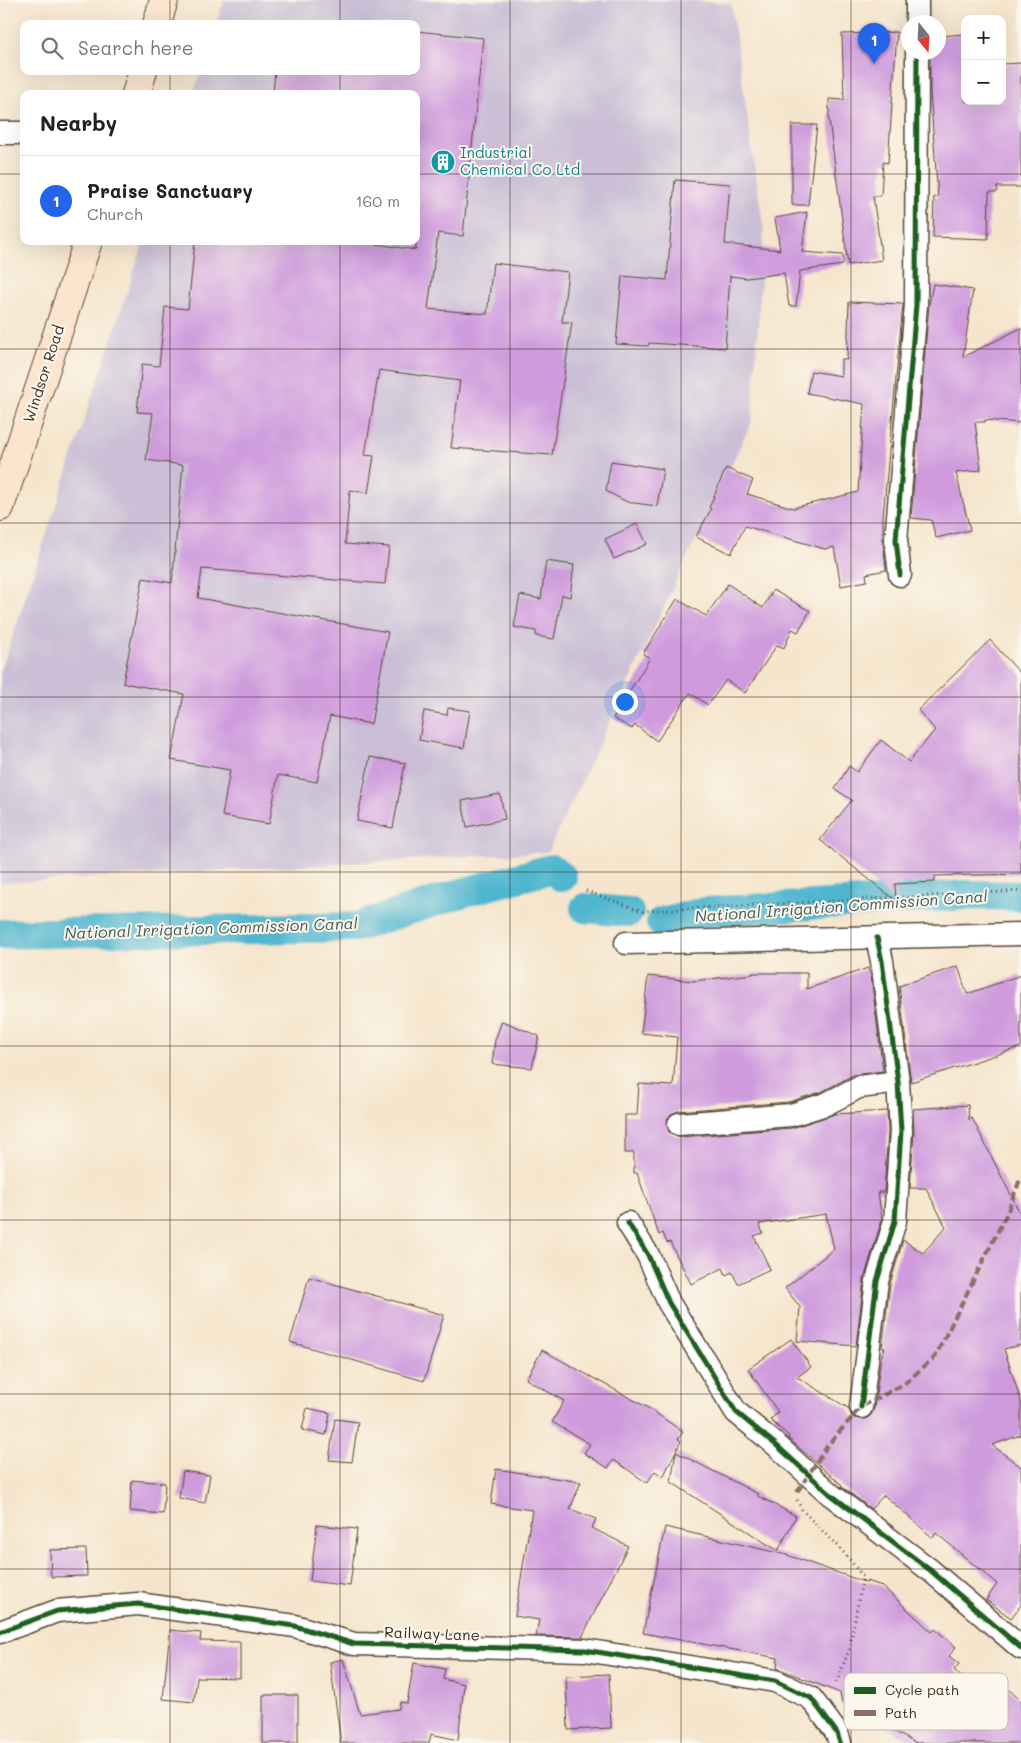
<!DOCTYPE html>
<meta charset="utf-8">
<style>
:root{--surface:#fff;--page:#f6f6f6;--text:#202124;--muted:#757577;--line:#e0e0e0;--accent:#2563eb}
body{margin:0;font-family:Mali,sans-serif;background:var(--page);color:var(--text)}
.controls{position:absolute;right:15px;top:15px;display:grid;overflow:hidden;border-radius:10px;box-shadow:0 5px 20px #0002}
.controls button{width:45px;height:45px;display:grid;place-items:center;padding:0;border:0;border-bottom:1px solid var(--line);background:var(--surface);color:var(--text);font:25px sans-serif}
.compass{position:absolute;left:901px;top:15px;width:45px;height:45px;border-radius:50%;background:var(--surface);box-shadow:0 5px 20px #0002;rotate:162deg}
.you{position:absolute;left:624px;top:701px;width:18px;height:18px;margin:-12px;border:4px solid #fff;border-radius:50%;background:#1a73e8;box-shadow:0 0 0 8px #1a73e833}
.badge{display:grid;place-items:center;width:32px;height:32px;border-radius:50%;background:var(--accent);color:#fff;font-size:16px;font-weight:700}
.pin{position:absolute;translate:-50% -41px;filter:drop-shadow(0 1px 2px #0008)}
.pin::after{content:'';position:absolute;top:26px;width:18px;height:15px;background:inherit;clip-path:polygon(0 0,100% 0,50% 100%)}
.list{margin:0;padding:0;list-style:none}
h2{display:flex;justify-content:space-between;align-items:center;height:65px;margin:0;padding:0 20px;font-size:21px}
h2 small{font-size:16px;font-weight:400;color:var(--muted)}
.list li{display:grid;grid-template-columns:32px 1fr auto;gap:15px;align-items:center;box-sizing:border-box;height:90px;padding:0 20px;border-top:1px solid var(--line)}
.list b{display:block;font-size:19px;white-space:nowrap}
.list p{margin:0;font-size:16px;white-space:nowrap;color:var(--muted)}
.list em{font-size:16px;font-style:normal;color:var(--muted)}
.icon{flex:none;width:28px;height:28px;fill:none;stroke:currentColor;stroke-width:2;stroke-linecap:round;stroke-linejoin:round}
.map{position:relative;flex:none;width:1021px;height:1743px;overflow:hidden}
.search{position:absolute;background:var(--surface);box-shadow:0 5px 20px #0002;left:20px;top:20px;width:400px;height:55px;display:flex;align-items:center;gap:12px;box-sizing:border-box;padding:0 18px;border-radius:10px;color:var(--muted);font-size:19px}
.panel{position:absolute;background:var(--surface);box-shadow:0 5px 20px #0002;left:20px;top:90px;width:400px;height:155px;border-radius:10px}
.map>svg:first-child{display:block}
.industrial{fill:#cabfd6}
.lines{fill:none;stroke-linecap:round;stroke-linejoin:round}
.canal{stroke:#50b6cf;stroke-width:30}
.building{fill:#cf9bdd}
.minor-casing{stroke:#574638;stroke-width:25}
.secondary-casing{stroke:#574638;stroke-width:30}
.path{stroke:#574638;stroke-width:3;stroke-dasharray:1 4;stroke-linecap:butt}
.minor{stroke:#fff;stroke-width:22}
.secondary{stroke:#fbe5cf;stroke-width:28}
.quiet{stroke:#8d6e63;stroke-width:4;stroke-dasharray:8 4;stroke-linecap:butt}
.cycleway-casing{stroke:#fbf7ec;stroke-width:8}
.cycleway{stroke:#1b5e20;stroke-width:5}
.grid{fill:none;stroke:#3b2a1e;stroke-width:1;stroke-opacity:0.55}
.labels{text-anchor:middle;stroke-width:4;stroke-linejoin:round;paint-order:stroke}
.culture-label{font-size:15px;fill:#0d838f;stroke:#fbf7ec;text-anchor:start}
.street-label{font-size:15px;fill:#3b2a1e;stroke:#fbf7ec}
.water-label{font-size:16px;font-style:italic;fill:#425b5c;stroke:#fbf7ec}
.key{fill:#fbf7ec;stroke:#c1baae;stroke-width:1}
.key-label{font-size:14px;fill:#3b2a1e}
</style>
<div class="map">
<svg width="1021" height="1743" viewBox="0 0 1021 1743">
<rect width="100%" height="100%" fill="#fbf7ec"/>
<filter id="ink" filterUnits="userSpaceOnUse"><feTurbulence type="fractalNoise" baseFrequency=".02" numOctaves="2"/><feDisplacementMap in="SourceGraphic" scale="10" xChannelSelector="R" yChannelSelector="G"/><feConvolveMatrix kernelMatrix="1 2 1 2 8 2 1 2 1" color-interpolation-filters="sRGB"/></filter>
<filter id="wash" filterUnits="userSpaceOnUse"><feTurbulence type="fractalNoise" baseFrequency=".0096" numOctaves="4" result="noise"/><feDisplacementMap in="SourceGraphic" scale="20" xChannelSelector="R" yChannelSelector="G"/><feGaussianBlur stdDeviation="1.12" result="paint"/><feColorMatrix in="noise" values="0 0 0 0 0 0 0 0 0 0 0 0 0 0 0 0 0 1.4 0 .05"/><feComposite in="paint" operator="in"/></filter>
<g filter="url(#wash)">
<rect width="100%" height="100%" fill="#f5e5cc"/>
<!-- industrial -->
<path class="industrial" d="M224,0H684L731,4L764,231L752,421L548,852L0,883V674L144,241H416V94H193L201,71H416V24H216Z"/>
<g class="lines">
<!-- canal -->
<path class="canal" d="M585,908L629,912
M661,922L706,912L967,895L1021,896
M0,934L356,927L465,892L551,869L562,877"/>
</g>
<g id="blocks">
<!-- building -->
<path class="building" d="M416,31L483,38L463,236L438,233L428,309L487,314L493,263L568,272L562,322H572L552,455L451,448L460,381L379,370L365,455L374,456L368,493L350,490L345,544L389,547L385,584L202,569L198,598L388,632L371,724L330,716L317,782L278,775L269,824L222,816L230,770L171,760L184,694L123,683L143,578L172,583L183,465L146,460L153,413L137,412L142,364L159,366L165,307L188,309L195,241H355L416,250V94H273L275,71H416Z
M897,32L888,163L883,162L881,196H873L882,260L848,265L829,120V99L844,100L842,34Z
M965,34V101H1002V64L1021,63V187H997V192H989L988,239L933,237L934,197H938L930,92V52H938V36Z
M792,125H817L808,205H792Z
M675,180L730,184L725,244L780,250L775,218L807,212L802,252L843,255V265L800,271L796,306H789L784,273L747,278L730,276L725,348L649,343L648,346L616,344L622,276L667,280Z
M933,284L973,290L963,357L1021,328V423L985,420V422H975L981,470L956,473L970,530L936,538L931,520L911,518L929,304Z
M849,302L903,304L883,516V541L886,570L866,574L867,581L841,586L834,547L825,549L745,526L731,554L696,537L711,509L709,508L726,468L753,480L747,494L793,508L858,492L864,404L807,393L811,371L841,376V359L847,360Z
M611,461L663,469L657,506L627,502L606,491Z
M637,524L647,544L614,559L605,539Z
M546,561L574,565L570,597L562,595L554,639L536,636V631L514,627L520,595L541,599Z
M728,584L763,608L773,590L810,611L798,632L792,629L784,648L777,645L745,693L726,680L708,705L690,693L657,741L635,725L632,729L613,718L650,658L643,654L677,599L706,616Z
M990,640L1021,674V874L935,876V882L895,884L896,901L820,840L852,800L835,789L849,766L857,772L881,740L909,762L935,730L918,710Z
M448,708L470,711L464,748L419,740L424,711L447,715Z
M370,757L405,763L393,828L357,821Z
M500,794L505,819L467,827L462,801Z
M958,966L967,994L1021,975V1047L911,1082L899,986Z
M868,968L871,976L883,1071L853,1075L821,1092L788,1102L678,1111L671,1114L667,1119L669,1132L680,1137L792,1128L835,1114L887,1111L888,1131L884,1192H878L882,1219L864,1279L856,1346L797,1341L800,1307L785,1288L834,1249L826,1214L759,1224L763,1233L754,1236L770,1269L738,1284L732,1272L726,1275L723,1268L691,1284L670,1242L667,1243L663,1233L659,1235L637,1173H634V1153H625V1115H637L639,1084L673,1086L677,1037L641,1033L648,976L693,981L753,974V973H807V989Z
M502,1021L539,1036L532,1068L492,1064L495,1040Z
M968,1105L969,1120L972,1118L1021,1215V1345L1004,1349L1021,1401V1435L992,1445L1021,1467V1605L1011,1618L986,1600L997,1584L936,1533L933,1538L884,1495L871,1509L841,1486L842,1485L788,1438L789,1436L770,1420L778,1412L748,1369L791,1339L811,1367L797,1377L848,1408L853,1418L866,1419L871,1415L874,1409L881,1357L885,1348H882L890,1284L903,1240L923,1253L946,1227L926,1188H910L914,1132L913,1109Z
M309,1277L444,1315L424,1381L290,1342Z
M542,1350L650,1409L683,1432L678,1439L681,1441L663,1477L655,1471L647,1483L614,1460L608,1468L584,1453L590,1444L552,1422L564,1401L526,1379Z
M307,1408L330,1413L326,1435L302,1430Z
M335,1419L358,1422L352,1462L329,1460Z
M676,1452L758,1494V1496L796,1516L778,1551L671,1482Z
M496,1469L581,1482L570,1509L596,1519L592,1528L628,1546L582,1637L536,1636L539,1620L515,1616L532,1510L491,1504Z
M183,1471L210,1475L205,1503L179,1498Z
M132,1480L165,1483L163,1514L130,1511Z
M317,1525L357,1529L350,1586L310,1581Z
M665,1527L787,1555L867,1583V1581L882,1586L932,1632L935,1629L956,1647L949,1656L959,1664L954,1670L985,1698L1001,1682L1021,1701V1743H915L883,1725L901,1693L842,1704L840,1693L777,1668L778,1658L643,1633Z
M86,1549L87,1576L51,1577L50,1550Z
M170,1630L201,1633L200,1641L240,1642V1678L197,1677L194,1702L163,1699Z
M343,1659L360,1714L399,1709L400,1702L407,1703L414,1663L445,1669L443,1679L464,1684L458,1740L431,1734L429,1743H341L330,1662Z
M609,1674L611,1728L568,1730L566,1676Z
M263,1695H298V1743H263Z"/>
</g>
</g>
<g filter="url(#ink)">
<use href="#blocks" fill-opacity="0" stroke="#574638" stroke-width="1"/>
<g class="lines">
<defs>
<path id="minor" d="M917,22V0
M0,133H24
M900,575L896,540L916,305L917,52
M626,943L1021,934
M679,1124L791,1115L826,1104L859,1087L898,1082
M628,1223L648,1255L669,1303L736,1412L775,1444L830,1494L930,1570L1021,1648
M861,1407L877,1281L895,1221L901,1131L898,1082L882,961L877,938
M0,1632L57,1611L138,1604L295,1626L354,1644L585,1650L775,1681L811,1698L837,1733L840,1743"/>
<path id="secondary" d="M157,24L164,0
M136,94L143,71
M0,507L88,241"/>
</defs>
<!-- minor casing -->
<use href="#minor" class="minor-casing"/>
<!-- secondary casing -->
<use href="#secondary" class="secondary-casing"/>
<!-- path -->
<path class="path" d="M586,891L642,911L1021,891
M797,1500L802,1510L846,1555L863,1577L849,1650L835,1686"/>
<!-- minor -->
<use href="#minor" class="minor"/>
<!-- secondary -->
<use href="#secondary" class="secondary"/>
<!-- quiet -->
<path class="quiet" d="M797,1492L828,1445L861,1407L904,1384L935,1357L1007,1213L1021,1177"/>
<defs>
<path id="cycleway" d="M900,575L896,540L916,305L917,52
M628,1223L648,1255L669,1303L736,1412L775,1444L830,1494L930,1570L1021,1648
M861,1407L877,1281L895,1221L901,1131L898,1082L882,961L877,938
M0,1632L57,1611L138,1604L295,1626L354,1644L585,1650L775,1681L811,1698L837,1733L840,1743"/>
</defs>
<!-- cycleway casing -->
<use href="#cycleway" class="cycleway-casing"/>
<!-- cycleway -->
<use href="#cycleway" class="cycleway"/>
</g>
</g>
<!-- grid -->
<path class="grid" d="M170,0V24M340,0V24M510,0V1743M681,0V1743M851,0V1743M170,71V94M340,71V94M0,174H24M416,174H1021M170,241V1743M340,241V1743M0,349H1021M0,523H1021M0,697H1021M0,872H1021M0,1046H1021M0,1220H1021M0,1394H1021M0,1569H1021"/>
<!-- icons -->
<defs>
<symbol id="building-disc" viewBox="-11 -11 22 22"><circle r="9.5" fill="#0f9aa8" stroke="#fbf7ec"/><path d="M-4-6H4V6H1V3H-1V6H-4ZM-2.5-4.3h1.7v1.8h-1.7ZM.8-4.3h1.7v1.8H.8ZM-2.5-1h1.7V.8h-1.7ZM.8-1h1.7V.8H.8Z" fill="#fff"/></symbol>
</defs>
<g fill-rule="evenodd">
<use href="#building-disc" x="429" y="148" width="28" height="28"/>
</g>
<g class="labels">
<!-- culture labels -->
<g class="culture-label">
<text x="460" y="158">Industrial<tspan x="460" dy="17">Chemical Co Ltd</tspan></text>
</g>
<!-- street labels -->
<g class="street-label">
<text transform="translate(44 374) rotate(-72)" y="5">Windsor Road</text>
<text transform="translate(432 1634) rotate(2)" y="5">Railway Lane</text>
</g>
<!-- water labels -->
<g class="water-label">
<text transform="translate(841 906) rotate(-4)" y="6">National Irrigation Commission Canal</text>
<text transform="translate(211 928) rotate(-2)" y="6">National Irrigation Commission Canal</text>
</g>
</g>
<!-- legend -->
<rect x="844" y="1673" width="164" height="57" rx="8" class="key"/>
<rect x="854" y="1687" width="22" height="7" fill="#1b5e20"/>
<rect x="854" y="1710" width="22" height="6" fill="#8d6e63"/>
<g class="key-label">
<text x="885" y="1695">Cycle path</text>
<text x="885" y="1718">Path</text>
</g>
</svg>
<div class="controls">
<button>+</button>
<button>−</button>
</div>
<svg class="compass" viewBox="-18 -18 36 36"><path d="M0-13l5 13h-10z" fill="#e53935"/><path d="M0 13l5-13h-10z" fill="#757577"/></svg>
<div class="you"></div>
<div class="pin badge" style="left:874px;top:64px">1</div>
<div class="search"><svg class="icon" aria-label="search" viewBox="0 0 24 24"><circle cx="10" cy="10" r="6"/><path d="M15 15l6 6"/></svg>Search here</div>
<section class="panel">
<h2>Nearby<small></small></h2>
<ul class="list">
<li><span class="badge">1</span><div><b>Praise Sanctuary</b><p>Church</p></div><em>160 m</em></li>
</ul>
</section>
</div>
